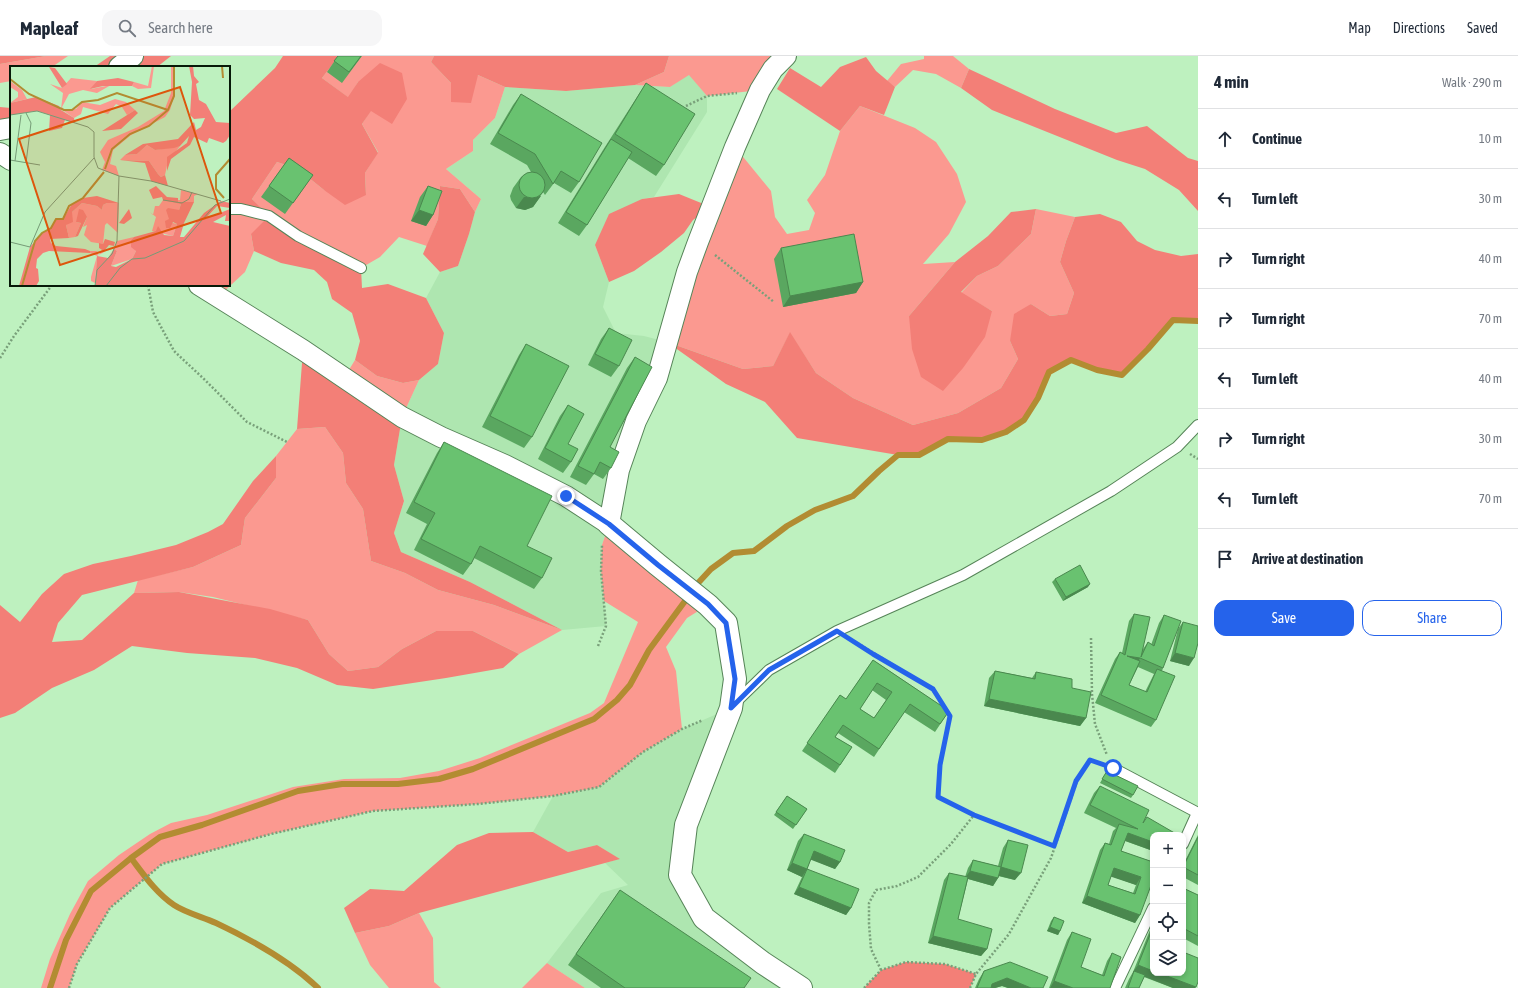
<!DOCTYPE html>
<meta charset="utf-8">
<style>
:root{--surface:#fff;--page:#f6f6f7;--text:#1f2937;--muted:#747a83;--line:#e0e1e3;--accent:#2563eb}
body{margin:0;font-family:"Asap Condensed",sans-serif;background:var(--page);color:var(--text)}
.controls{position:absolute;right:12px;bottom:12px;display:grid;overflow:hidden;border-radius:8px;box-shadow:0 2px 6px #0003}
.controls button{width:36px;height:36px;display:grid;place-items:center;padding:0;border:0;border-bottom:1px solid var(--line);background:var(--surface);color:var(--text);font:20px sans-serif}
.stop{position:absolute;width:12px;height:12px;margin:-9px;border:3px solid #2563eb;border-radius:50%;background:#fff}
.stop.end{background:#2563eb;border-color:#fff;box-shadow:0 1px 4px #0008}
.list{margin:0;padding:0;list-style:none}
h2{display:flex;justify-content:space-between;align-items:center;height:52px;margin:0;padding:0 16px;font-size:17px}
h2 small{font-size:13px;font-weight:400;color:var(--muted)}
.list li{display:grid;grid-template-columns:26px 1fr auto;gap:12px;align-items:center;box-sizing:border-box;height:60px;padding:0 16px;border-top:1px solid var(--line)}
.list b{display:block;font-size:15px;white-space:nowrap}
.list em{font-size:13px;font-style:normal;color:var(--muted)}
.actions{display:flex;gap:8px;padding:12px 16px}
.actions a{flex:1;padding:9px 0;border:1px solid var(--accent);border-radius:12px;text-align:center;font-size:14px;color:var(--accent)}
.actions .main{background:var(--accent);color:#fff}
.icon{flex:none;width:22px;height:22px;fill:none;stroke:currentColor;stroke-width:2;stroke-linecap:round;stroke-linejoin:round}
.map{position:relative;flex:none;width:1198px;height:932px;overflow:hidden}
header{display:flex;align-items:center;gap:24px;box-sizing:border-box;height:56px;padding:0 20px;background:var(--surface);border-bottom:1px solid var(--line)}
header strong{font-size:19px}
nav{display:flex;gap:22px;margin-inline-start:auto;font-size:14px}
.search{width:280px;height:36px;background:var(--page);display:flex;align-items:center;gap:10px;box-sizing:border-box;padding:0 14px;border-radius:12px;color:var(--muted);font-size:15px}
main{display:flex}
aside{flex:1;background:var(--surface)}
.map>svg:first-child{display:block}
.built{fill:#aee6b0}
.green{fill:#fb9990}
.forest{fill:#f37f77}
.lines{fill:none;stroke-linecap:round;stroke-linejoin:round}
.stream{stroke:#b28c32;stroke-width:6}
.service-casing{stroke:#568458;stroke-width:12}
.minor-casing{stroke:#568458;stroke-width:22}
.tertiary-casing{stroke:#568458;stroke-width:24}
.path{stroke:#79a07a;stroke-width:2.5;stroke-dasharray:2 2;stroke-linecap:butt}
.service{stroke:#fff;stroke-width:10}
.minor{stroke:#fff;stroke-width:20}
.tertiary{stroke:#fff;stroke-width:22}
.wall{fill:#5aa760;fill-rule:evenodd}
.shaded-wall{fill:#4a884e}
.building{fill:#69c270;stroke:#4a884e;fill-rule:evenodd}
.route{stroke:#2563eb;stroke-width:5}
.inset-river{fill:none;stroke:#b28c32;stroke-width:2}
.inset-road{fill:none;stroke:#759b76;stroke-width:1}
.view{fill:#dd560c;fill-opacity:0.15;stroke:#dd560c;stroke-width:2}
.inset-edge{fill:none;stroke:#071a08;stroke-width:2}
</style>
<header>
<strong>Mapleaf</strong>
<div class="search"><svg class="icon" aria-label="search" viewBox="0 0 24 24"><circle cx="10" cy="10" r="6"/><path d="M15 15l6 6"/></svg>Search here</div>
<nav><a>Map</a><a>Directions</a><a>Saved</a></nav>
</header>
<main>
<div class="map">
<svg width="1198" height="932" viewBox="0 0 1198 932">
<rect width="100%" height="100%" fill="#bef1bf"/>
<!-- built -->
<path class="built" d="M689,18L707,40V56L654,141L642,143L595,189L609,226L603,251L616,277L644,280L667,286L602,489L601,515L606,570L562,574L470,526L401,496L394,477L404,445L394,409L402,361L419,324L438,308L444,277L426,242L440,216L458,210L469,178L475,156L481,143L446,113L473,95V84L495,62L505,31L566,35L635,29L670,31Z
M731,652L680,819L704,862L784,932H585L547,907L601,837L628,829L605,807L619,803L597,789L568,796L533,776L553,740L599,731L643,696L682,673Z"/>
<!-- green -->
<path class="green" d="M46,0H68L52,11H11V25L0,27V8Z
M339,0H434L431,6L451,27V46L478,19L505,31L495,62L473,84V95L446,113L481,143L475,156L460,133L440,130L438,163L427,190L399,181L380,201L361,212L251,178L254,195L245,216L218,241L199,229H229V153L268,160L252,143L277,106L298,113L324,134L366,139L365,117L378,96L362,68L371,54L392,67L358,26L349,42L322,22Z
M669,0H786L760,34L707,40L689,19L670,31L635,29L664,16Z
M924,0H953L969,13L961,32L936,18L913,14L895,31L887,25L901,8L924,3Z
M860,50L915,72L936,86L957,118L966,146L949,178L923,208L955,206L909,260L992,255L961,237L977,220L998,210L1031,178L1036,153L1075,161L1066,185L1060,206L1074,237L1067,258L1050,260L1031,248L1010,285L1018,303L1001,332L958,357L913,369L853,342L816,317L790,277L773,310L743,313L667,286L735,91L771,135L775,161L787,178L809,174L815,157L807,144L825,119L840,75Z
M355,304L377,320L403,327L419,324L402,361L344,322Z
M325,371L343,397L346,427L363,453L371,505L405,517L438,534L494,549L562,574L519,598L473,575H436L402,593L378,611L348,615L329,598L308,564L213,541L179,536L134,537L138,524L193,511L241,489L245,462L276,422V400L297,373Z
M609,468L708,549L687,562L666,591L676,615L682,673L643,696L599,731L553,740L478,748L373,755L271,778L162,808L110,852L77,908L69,932H41L50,903L70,858L88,825L119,799L150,778L171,767L207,759L293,731L344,723L400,722L439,715L480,702L590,657L604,647L638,566L604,545L601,515L602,489Z
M419,857L433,882L434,926L441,932H389L370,909L355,877L389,870Z
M547,907L585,932H522Z"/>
<!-- forest -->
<path class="forest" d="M0,0H46L0,8Z
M110,0H171L157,11H94Z
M283,0H339L322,22L348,41L358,26L380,7L402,17L407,43L392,68L371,55L362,68L378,97L365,117L366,139L345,149L324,134L298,113L277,106L252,143L269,160L361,212L362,232L388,228L426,242L444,277L438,308L419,324L403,327L377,320L355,304L360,285L352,257L332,243L327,226L314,214L281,207L254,195L251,178L269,160L229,153V56L275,12Z
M434,0H669L664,16L635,29L566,35L505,31L478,19L471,47L451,46V27L431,6Z
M866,1L876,15L895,31L884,59L860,50L840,75L777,33L790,12L821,31L840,11Z
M969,13L1055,53L1116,77L1147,70L1188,102L1198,105V155L1179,134L1145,113L1117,104L992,54L961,32Z
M0,51L11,52V72L0,74Z
M440,130L460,133L475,156L469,178L458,210L440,216L423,198L438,163Z
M679,138L711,151L693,164L684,177L661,196L634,215L609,226L595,189L609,158L642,143Z
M1036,153L1031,178L998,210L977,220L961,236L992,255L985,281L963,312L943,335L921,321L912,293L909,260L955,206L988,180L1011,156Z
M1100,158L1121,166L1137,185L1155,194L1181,200L1198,198V265L1173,264L1148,293L1122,319L1097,314L1071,304L1049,316L1038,342L1024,364L1006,376L982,384L948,383L919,399H898L797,382L765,346L726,328L667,286L743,313L773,310L790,276L816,317L853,342L913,369L958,357L1001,332L1018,303L1010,285L1014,258L1031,248L1050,260L1067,258L1074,237L1060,206L1066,185L1075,161Z
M303,294L402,361L394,409L404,445L394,477L401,496L470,526L562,574L494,549L438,534L405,517L371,505L363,453L346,427L343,397L325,371L297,373Z
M276,400V422L245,462L241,489L193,511L82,539L58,567L52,586L82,584L134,537L179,536L270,553L308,564L329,598L348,615L378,611L402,593L436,575H473L519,598L503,612L446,622L373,633L337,629L297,612L255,602L187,597L132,590L94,614L52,632L15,657L0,662V549L20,566L42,538L64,518L93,508L131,500L176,489L208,476L223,468L253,425Z
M533,776L568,796L597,789L620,803L419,857L389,870L355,877L344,852L370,833L404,835L457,789L489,777Z
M906,906L945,908L976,918L970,932H864L881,914Z"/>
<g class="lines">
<!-- stream -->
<path class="stream" d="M131,802C144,819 156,837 174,849C186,857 203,861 216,867C252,884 290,905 318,932
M50,932L66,884L91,835L131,802L160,781L202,769L298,735L342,728H398L439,723L473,713L594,663L617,644L630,629L649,594L699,526L711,513L733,497L754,495L787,470L815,454L853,440L879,415L898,399H919L948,383L982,384L1006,376L1024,364L1038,342L1049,316L1071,304L1097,314L1122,319L1148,293L1173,264L1198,265"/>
<defs>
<path id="service" d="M229,153H241L269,160L298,180L361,212
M735,647L769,614L837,575L963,519L1111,435L1177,391L1198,369
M1113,712L1198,757
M1183,788L1197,757
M1115,932L1153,852"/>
<path id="minor" d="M119,11L133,0
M0,74L11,72
M0,97L11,104
M199,229L303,294L402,361L441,381L505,409L566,440L609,468L619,414L636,365L657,322L687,216L698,186L735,91L760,34L773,13L786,0"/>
<path id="tertiary" d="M609,468L658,509L708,549L726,567L735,623L731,652L686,769L680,819L704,862L763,907L801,932"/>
</defs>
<!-- service casing -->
<use href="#service" class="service-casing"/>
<!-- minor casing -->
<use href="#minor" class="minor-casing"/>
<!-- tertiary casing -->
<use href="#tertiary" class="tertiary-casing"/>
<!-- path -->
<path class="path" d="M686,50L707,40L737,37
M715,199L774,246
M148,229L153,256L174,295L205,324L247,366L287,386
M0,302L14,280L52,229
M1190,398L1198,403
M1091,582L1092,638L1095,668L1107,699
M854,585L933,633L950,661L940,709L938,741L974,759L1054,790
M598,590L606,570L601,515L602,489
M881,914L871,893L869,868V847L876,834L897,830L918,821L951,788L974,759
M69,932L77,908L110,852L162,808L271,778L373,755L478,748L553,740L599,731L643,696L682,673L703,664
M864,932L881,914L906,906L945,908L976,918
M970,932L976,918L1009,878L1051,802L1077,725L1090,704L1099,707"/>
<!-- service -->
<use href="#service" class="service"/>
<!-- minor -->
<use href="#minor" class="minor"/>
<!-- tertiary -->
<use href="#tertiary" class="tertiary"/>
</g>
<!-- wall -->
<path class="wall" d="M338,0H362L342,27L327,16Z
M646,27L664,109L656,120L628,102L587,169L579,180L558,167L603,94Z
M521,38L579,126L571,137L554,127L545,139L543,136L533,151L525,154L516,152L511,144L510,140L513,132L521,121L531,116L527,109L490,88L513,49Z
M289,102L313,119L285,158L261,141Z
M428,130L433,159L426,170L411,165L420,141Z
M781,192L863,226L856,237L783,251L774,203Z
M609,272L619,310L611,321L588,309L601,283Z
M526,288L532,381L524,392L482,371L519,299Z
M635,301L610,391L611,412L603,423L594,418L586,429L570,421L627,312Z
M568,349V388L571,406L563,417L538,403L560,360Z
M444,386L527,490L542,522L534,533L474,502L471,508L463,519L414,494L427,468L406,457L437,397Z
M1055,523L1088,531L1063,545L1052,526Z
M1134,558L1143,593L1148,586L1151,589L1159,567L1164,559L1163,612L1162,615L1156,664L1151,671L1095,647L1115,603L1120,596L1122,597L1129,565ZM1138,611L1154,618L1145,636L1129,629Z
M1183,566L1189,610L1170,605L1178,573Z
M873,604L949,655L935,676L904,656L874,701L838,677L835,681L852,691L835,717L802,695L840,639L846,643ZM872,634L886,644L874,662L860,653Z
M995,615L1032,622L1036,616L1072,632L1086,662L1080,670L984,650L989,622Z
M1107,715L1133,739L1131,742L1100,727Z
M1100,730L1143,767L1153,779V795L1125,785L1121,795L1153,806L1140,859L1135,867L1082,847L1100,794L1105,787L1109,788L1113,775L1116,772L1084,757L1094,737ZM1111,820L1136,829L1133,837L1108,829Z
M787,740L807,753L793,773L774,759Z
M804,778L840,806L835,813L811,803L807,813L851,852L846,859L794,838L802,821L787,814L798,785Z
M1198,779V829L1183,821V809Z
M1008,784L1015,824L998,820V822L993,830L968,823L958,863L987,893L981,900L928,887L944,824L949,817L965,821L968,812L973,804L998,810L1003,792Z
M1183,832L1198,839V890L1183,882Z
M620,834L744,932H601L568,909Z
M1054,861L1060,875L1058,879L1047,875L1051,865Z
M1153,869V917L1198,926L1195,932H1173L1144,921L1139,932H1125L1129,923L1133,916L1150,874Z
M1072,876L1081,911L1102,919L1107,905L1112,897L1110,932H1049L1067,884Z
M984,915L1043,932H1008L1002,930L995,932H975L979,923Z"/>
<!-- shaded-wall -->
<path class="shaded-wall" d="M541,140L533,151L525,154L516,152L524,141Z
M419,154L433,159L426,170L411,165Z
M863,226L856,237L783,251L790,240Z
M1090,528L1088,531L1063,545L1066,541Z
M1175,597L1194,602L1189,610L1170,605Z
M1127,600L1140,602L1135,610Z
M989,643L1086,662L1080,670L984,650Z
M1128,777L1153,786V795L1123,784Z
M814,795L840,806L835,813L809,803Z
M792,807L807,813L802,821L787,814Z
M1001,811L1021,817L1015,824L996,819Z
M1114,812L1141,821L1136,829L1109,820Z
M970,815L998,822L993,830L965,822Z
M799,831L851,852L846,859L794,838Z
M1087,840L1140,859L1135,867L1082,847Z
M1050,871L1060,875L1058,879L1047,875Z
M933,880L987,893L981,900L928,887Z
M1138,909L1153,915V917H1159L1196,931L1195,932H1173L1133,916Z
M1007,922L1031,932H1008L1002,930L995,932H989L992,928Z
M1054,925L1073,932H1050Z"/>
<!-- building -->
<path class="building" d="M338,0H361L349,16L334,5Z
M646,27L695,58L664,109L615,78Z
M521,38L602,87L579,126L561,115L553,128L535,98L498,77Z
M611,83L632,96L587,169L566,156Z
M289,102L313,119L293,147L269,130Z
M519 129a13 13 0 1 1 26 0a13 13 0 1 1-26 0Z
M428,130L442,135L433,159L419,154Z
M854,178L863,226L790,240L781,192Z
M609,272L632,284L619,310L595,298Z
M526,288L569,310L532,381L490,360Z
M635,301L652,311L610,391L619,396L611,412L600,406L594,418L578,410Z
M568,349L584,358L568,388L578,393L571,406L545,392Z
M444,386L552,440L527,490L552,502L542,522L480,490L471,508L421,483L435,457L414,446Z
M1080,509L1090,528L1066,541L1055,523Z
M1134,558L1150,561L1141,601L1148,586L1154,590L1164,559L1181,565L1163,612L1140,602L1127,600L1140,605L1129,629L1147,636L1157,613L1175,620L1156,664L1101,639L1120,596L1125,599Z
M1183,566L1198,570V587L1194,602L1175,597Z
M873,604L949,655L940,668L910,648L879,693L843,669L835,681L852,691L840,709L807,687L840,639L846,643ZM877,627L892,636L874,662L860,653Z
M995,615L1035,623L1036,616L1072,623V632L1091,636L1086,662L989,643Z
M1107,715L1138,730L1133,739L1102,723Z
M1100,730L1149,754L1143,767L1147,761L1178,779H1153V786L1128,777L1121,795L1153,806V824L1140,859L1087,840L1105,787L1111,789L1119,768L1138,773L1090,749ZM1114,812L1141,821L1135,838L1108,829Z
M787,740L807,753L796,769L776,756Z
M804,778L845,794L840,806L814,795L807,813L859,833L851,852L799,831L807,813L792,807Z
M1198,781V819L1183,811Z
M1008,784L1028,789L1021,817L1001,811Z
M973,804L1001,811L998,822L970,815Z
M949,817L968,821L958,863L992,873L987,893L933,880Z
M1183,832L1198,839V880L1183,872Z
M620,834L751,922L744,932H625L576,898Z
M1054,861L1064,865L1060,875L1050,871Z
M1153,871V915L1138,909Z
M1072,876L1091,883L1081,911L1104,920L1112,897L1121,901L1110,932H1073L1054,925Z
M1183,896L1198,902V926L1196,931L1159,917H1183Z
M1010,906L1048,921L1043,932H1031L1007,922L992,928L991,932H977L984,915Z
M1134,915L1145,919L1139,932H1128Z"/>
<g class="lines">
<!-- route -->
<path class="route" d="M566,440L609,468L658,509L708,548L726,567L735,623L731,652L769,614L837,575L873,598L933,633L950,660L940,709L938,741L974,759L1054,790L1076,725L1090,704L1113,712"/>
</g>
<!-- overview -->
<g transform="translate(10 10)">
<rect width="220" height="220" fill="#bef1bf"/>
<path d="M142,0H144L141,22L128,23L122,20L124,16L138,20ZM161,0H165V27L160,44L155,51L121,69L103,84L100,98L106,100L109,110L92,104L95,96L90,86L98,74L128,61L154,45L161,27ZM61,12L87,15L81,23L101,19L87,27L73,24L59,28L52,41L54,44L66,43L72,36L90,39L105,33L116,36L125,44L117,49L112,41L106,38L98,48L73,41L71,48L64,52L51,43L53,27L40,18L52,22ZM0,15L12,24L17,33L0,37L8,31V26L0,21ZM137,79L145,84L170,80L158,95L155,109L151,111L148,108L139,95L110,94L115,89L127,88ZM171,124L188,128L184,130V136L171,138L169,144H166L159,156L155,155L167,158L163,170L142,165L146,151L140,146L143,149L145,140H149L153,134H170ZM72,137L87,140L92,144L93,139L97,137H109L108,167L97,157L95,159L93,178L81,176L74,169L77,159L73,161L77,151L66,156L71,157L65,171L59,172L56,159L62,146ZM124,171L121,174L126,185L122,193L101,200L107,185L104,183L107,175ZM89,182L86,187L89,189L92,183L96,185L87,190L85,217L81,215V211L87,190L80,187V185H87Z" fill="#fb9990"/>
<path d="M179,0H183L184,10L189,16L186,18L189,34L196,38L206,56L220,57V69L216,75L213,77L199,72L197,77L184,71L180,79L161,93L157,105V91L177,77L179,70L170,80L164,82L145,84L137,79L127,88L115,89L133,78L168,73L184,56L186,64L191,61L195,52L184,53L180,49L182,16ZM39,1L45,2L57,18L52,22ZM108,12L124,16L122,20H93L80,23L87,15ZM26,31L49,40L51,44L64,52L65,57L55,54L52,62L39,65L40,49L27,45L0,49V37ZM125,44L128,47L111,63L92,65ZM110,94L139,95L148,108L151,111L155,109L158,120L141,115L135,97ZM146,120L157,131L168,132V136H184L174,157L170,171H174L194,147L211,135L220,137V142L207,140L195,153L220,143V155H215L216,149L203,156L220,160V220H85L87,190L98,192L104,183L107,185L101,200L106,201L122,193L126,185L121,181V174L124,171L146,165L148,160L154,169L163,170L167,158L163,156L160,162H156L155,155L159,153L156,144L158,142L169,144L171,138L153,134L152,131L143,133L139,124ZM87,130L109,137H97L93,139L92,144L87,140L72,137L62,146L63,156L56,159L59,172L40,173L41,177L46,180L75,183L80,185V187L39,185L33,187L27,193L26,202L28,203L29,215L26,220H9L20,181L32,167L41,162L46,153H53L62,138L73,132ZM69,143L73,144L77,151L68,170L65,171L71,157L66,156ZM119,143L122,152L114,158L109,157ZM95,173L105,176L104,180L99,179L94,185L89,182V177L93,178Z" fill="#f37f77"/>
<path class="inset-river" d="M212,0L213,12M0,13L19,28L54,44H62L72,36L88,34L107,27L158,44M95,103L102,83L120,68L139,60L158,44L164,30V0M214,132L206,123V109L220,93M12,220L25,175L32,167L41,162L46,153H53L59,140L73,132L94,106"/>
<path class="inset-road" d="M16,47L21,57L16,97M0,49L27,45L78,61L84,66V91L88,102L109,110L141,115L211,135M0,94L30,99M5,95L11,49M153,134L172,137L179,133L182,126M0,176L20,181L35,146L84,92M85,220L87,204L102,188L107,175L109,110M96,220L110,202L122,193L135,192L174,175L205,139L220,133"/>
<path class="view" d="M170,21L211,147L50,199L9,73Z"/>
<rect width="220" height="220" class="inset-edge"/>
</g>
</svg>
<div class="controls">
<button>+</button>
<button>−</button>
<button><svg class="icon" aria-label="locate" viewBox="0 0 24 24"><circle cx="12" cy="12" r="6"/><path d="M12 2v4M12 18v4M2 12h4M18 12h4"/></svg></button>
<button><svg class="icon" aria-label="layers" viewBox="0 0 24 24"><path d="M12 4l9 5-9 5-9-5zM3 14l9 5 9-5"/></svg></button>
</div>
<div class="stop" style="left:1113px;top:712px"></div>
<div class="stop end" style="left:566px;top:440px"></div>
</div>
<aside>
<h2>4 min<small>Walk · 290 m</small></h2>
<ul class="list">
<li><svg class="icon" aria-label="ahead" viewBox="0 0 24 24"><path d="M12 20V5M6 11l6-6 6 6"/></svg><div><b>Continue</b></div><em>10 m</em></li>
<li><svg class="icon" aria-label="left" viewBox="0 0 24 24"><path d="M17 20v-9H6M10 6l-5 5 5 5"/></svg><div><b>Turn left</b></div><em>30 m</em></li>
<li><svg class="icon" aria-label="right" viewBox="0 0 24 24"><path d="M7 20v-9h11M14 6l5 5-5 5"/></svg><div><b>Turn right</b></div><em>40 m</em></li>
<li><svg class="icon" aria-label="right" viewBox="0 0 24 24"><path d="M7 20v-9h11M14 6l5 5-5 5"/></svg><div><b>Turn right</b></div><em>70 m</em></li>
<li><svg class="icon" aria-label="left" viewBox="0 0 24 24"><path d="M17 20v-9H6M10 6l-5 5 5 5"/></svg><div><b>Turn left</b></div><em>40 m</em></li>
<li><svg class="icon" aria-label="right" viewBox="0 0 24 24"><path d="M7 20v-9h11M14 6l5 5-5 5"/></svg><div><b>Turn right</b></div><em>30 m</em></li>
<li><svg class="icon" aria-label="left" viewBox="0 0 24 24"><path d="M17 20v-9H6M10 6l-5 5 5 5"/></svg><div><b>Turn left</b></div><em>70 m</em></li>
<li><svg class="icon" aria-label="arrive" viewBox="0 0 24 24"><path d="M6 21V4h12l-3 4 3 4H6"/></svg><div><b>Arrive at destination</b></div></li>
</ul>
<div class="actions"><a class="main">Save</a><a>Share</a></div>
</aside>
</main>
